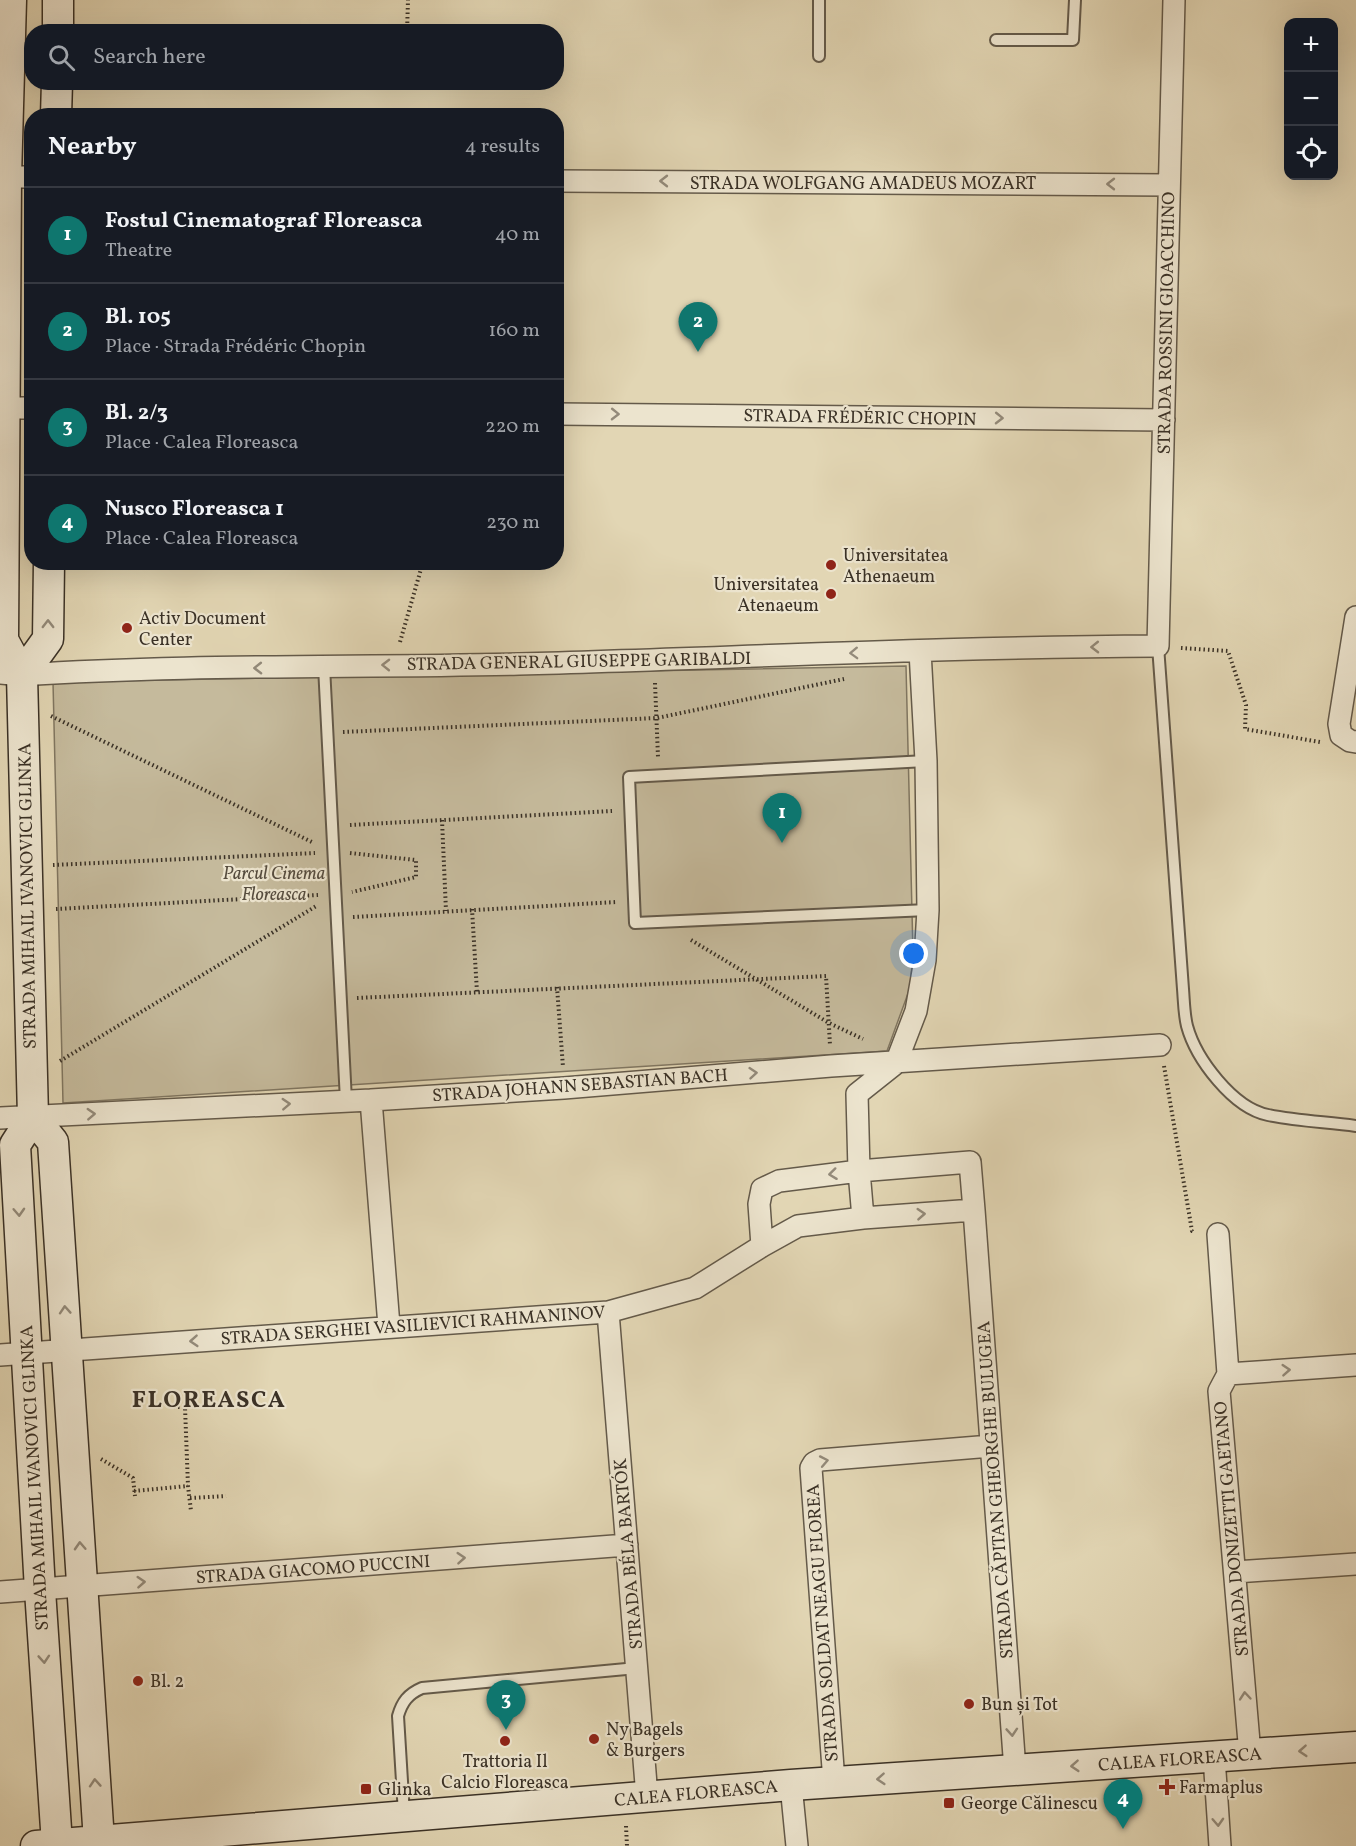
<!DOCTYPE html>
<meta charset="utf-8">
<style>
:root{--surface:#171b24;--page:#242831;--text:#f1f3f6;--muted:#9ea1a6;--line:#363941;--accent:#0f766e}
body{margin:0;font-family:Vollkorn,serif;background:var(--page);color:var(--text)}
.controls{position:absolute;right:18px;top:18px;display:grid;overflow:hidden;border-radius:12px;box-shadow:0 6px 24px #0002}
.controls button{width:54px;height:54px;display:grid;place-items:center;padding:0;border:0;border-bottom:2px solid var(--line);background:var(--surface);color:var(--text);font:30px sans-serif}
.you{position:absolute;left:914px;top:954px;width:21px;height:21px;margin:-15px;border:4px solid #fff;border-radius:50%;background:#1a73e8;box-shadow:0 0 0 9px #1a73e833}
.badge{display:grid;place-items:center;width:39px;height:39px;border-radius:50%;background:var(--accent);color:#fff;font-size:20px;font-weight:700}
.pin{position:absolute;translate:-50% -50px;filter:drop-shadow(0 2px 3px #0008)}
.pin::after{content:'';position:absolute;top:32px;width:21px;height:18px;background:inherit;clip-path:polygon(0 0,100% 0,50% 100%)}
.list{margin:0;padding:0;list-style:none}
h2{display:flex;justify-content:space-between;align-items:center;height:78px;margin:0;padding:0 24px;font-size:26px}
h2 small{font-size:20px;font-weight:400;color:var(--muted)}
.list li{display:grid;grid-template-columns:39px 1fr auto;gap:18px;align-items:center;box-sizing:border-box;height:96px;padding:0 24px;border-top:2px solid var(--line)}
.list b{display:block;font-size:22px;white-space:nowrap}
.list p{margin:0;font-size:20px;white-space:nowrap;color:var(--muted)}
.list em{font-size:20px;font-style:normal;color:var(--muted)}
.icon{flex:none;width:33px;height:33px;fill:none;stroke:currentColor;stroke-width:2;stroke-linecap:round;stroke-linejoin:round}
.map{position:relative;flex:none;width:1356px;height:1846px;overflow:hidden}
.search{position:absolute;background:var(--surface);box-shadow:0 6px 24px #0002;left:24px;top:24px;width:540px;height:66px;display:flex;align-items:center;gap:15px;box-sizing:border-box;padding:0 21px;border-radius:24px;color:var(--muted);font-size:22px}
.panel{position:absolute;background:var(--surface);box-shadow:0 6px 24px #0002;left:24px;top:108px;width:540px;height:462px;border-radius:24px}
.map>svg:first-child{display:block}
.green{fill:#c5ba9c;stroke:#807661;stroke-width:1.5}
.lines{fill:none;stroke-linecap:round;stroke-linejoin:round}
.lane-casing{stroke:#645a4a;stroke-width:14}
.street-casing{stroke:#645a4a;stroke-width:24}
.secondary-casing{stroke:#3a3126;stroke-width:33}
.path{stroke:#3a3126;stroke-width:4;stroke-dasharray:1.5 3;stroke-linecap:butt}
.lane{stroke:#ece4ce;stroke-width:10}
.street{stroke:#ece4ce;stroke-width:21}
.secondary{stroke:#ece4ce;stroke-width:30}
.oneway{stroke:#938a7a}
.poi-dot{fill:#8f2418;stroke:#ece4ce;stroke-width:2}
.labels{text-anchor:middle;stroke-width:4.5;stroke-linejoin:round;paint-order:stroke}
.street-label{font-size:18px;fill:#3a3126;stroke:#ece4ce}
.poi-label{font-size:18px;fill:#3a3126;stroke:#ece4ce;text-anchor:start}
.park-label{font-size:18px;font-style:italic;fill:#564c3e;stroke:#ece4ce}
.district-label{font-size:24px;font-weight:bold;letter-spacing:1.5px;fill:#3a3126;stroke:#ece4ce}
</style>
<div class="map">
<svg width="1356" height="1846" viewBox="0 0 1356 1846">
<rect width="100%" height="100%" fill="#e2d6b4"/>
<filter id="stains"><feTurbulence type="fractalNoise" baseFrequency=".00333" numOctaves="4"/><feColorMatrix values="0 0 0 0 .2 0 0 0 0 .09 0 0 0 0 .02 0 0 0 .5 -.17"/></filter>
<radialGradient id="worn" r=".72"><stop offset=".6" stop-color="#630" stop-opacity="0"/><stop offset="1" stop-color="#630" stop-opacity=".3"/></radialGradient>
<!-- green -->
<path class="green" d="M906,666L913,953L910,988L887,1051L63,1103L53,682Z"/>
<g class="lines">
<defs>
<path id="lane" d="M819,0V56
M996,40H1073L1075,0
M1158,646L1183,989C1184,1001 1184,1014 1187,1026C1196,1059 1233,1108 1268,1115C1297,1121 1327,1122 1356,1126
M324,666L346,1101
M926,761L629,777L635,923L928,910
M404,1814L398,1716C402,1702 408,1694 422,1688L637,1668"/>
<path id="street" d="M0,177H32
M556,181L1169,185
M0,408H32
M556,414L1164,420
M1356,617L1339,724L1341,735L1350,741L1356,742
M0,673L22,675C188,664 354,668 519,664C732,658 945,647 1158,646L1174,0
M371,1100L389,1326
M0,1118L371,1100L564,1088L831,1066L1160,1045
M863,1218L859,1171L857,1094L896,1063L916,1011L925,960L928,910L926,761L920,651
M1218,1234L1228,1374L1219,1391L1250,1754
M762,1246L759,1204L762,1189L779,1181L859,1171L970,1162L974,1210
M608,1312L647,1797
M0,1355L608,1312L695,1288L762,1246L798,1226L863,1218L974,1210L1015,1770
M1228,1374L1356,1365
M1235,1572L1356,1564
M0,1592L627,1545
M1214,1757L1220,1846
M834,1782L811,1468L814,1463L820,1460L991,1446
M791,1785L797,1846"/>
<path id="secondary" d="M11,0L6,177L3,640L22,675L33,1117L15,1145L40,1590L57,1844
M58,32V0
M56,116L57,82
M22,675L48,639L49,562
M33,1117L53,1142L99,1841
M36,1846L791,1785L1356,1747"/>
</defs>
<!-- lane casing -->
<use href="#lane" class="lane-casing"/>
<!-- street casing -->
<use href="#street" class="street-casing"/>
<!-- secondary casing -->
<use href="#secondary" class="secondary-casing"/>
<!-- path -->
<path class="path" d="M407,32L408,0
M400,642L423,562
M1181,648L1228,651L1246,705L1245,729L1320,742
M655,683L658,757
M51,716L314,843
M343,732L657,718L844,679
M442,820L446,911
M350,825L612,811
M350,853L416,860V877L352,892
M53,865L315,853
M56,909L318,895
M472,909L477,992
M353,917L616,902
M691,940L829,1023L863,1039
M557,987L563,1067
M357,998L826,976L830,1045
M60,1061L318,905
M1164,1066L1192,1231L1195,1232
M169,1407H185L188,1486L191,1511
M101,1459L133,1478L135,1496
M134,1491L188,1486
M190,1498L226,1496
M626,1826L627,1846"/>
<!-- lane -->
<use href="#lane" class="lane"/>
<!-- street -->
<use href="#street" class="street"/>
<!-- secondary -->
<use href="#secondary" class="secondary"/>
</g>
<!-- one-way arrows -->
<defs><path id="oneway-chevron" d="M-2-3.5L2.5 0L-2 3.5" fill="none" stroke-width="1.6" stroke-linecap="round" stroke-linejoin="round" transform="scale(1.5)"/></defs>
<g class="oneway">
<use href="#oneway-chevron" transform="translate(664 181) rotate(-180)"/>
<use href="#oneway-chevron" transform="translate(1111 184) rotate(-180)"/>
<use href="#oneway-chevron" transform="translate(615 414) rotate(1)"/>
<use href="#oneway-chevron" transform="translate(999 418) rotate(1)"/>
<use href="#oneway-chevron" transform="translate(48 624) rotate(-90)"/>
<use href="#oneway-chevron" transform="translate(1095 647) rotate(179)"/>
<use href="#oneway-chevron" transform="translate(854 653) rotate(178)"/>
<use href="#oneway-chevron" transform="translate(386 665) rotate(-179)"/>
<use href="#oneway-chevron" transform="translate(258 668) rotate(179)"/>
<use href="#oneway-chevron" transform="translate(753 1073) rotate(-5)"/>
<use href="#oneway-chevron" transform="translate(286 1104) rotate(-3)"/>
<use href="#oneway-chevron" transform="translate(91 1114) rotate(-3)"/>
<use href="#oneway-chevron" transform="translate(833 1174) rotate(173)"/>
<use href="#oneway-chevron" transform="translate(19 1212) rotate(87)"/>
<use href="#oneway-chevron" transform="translate(921 1214) rotate(-4)"/>
<use href="#oneway-chevron" transform="translate(65 1310) rotate(-94)"/>
<use href="#oneway-chevron" transform="translate(194 1341) rotate(176)"/>
<use href="#oneway-chevron" transform="translate(1286 1370) rotate(-4)"/>
<use href="#oneway-chevron" transform="translate(824 1461) rotate(-11)"/>
<use href="#oneway-chevron" transform="translate(80 1546) rotate(-93)"/>
<use href="#oneway-chevron" transform="translate(461 1558) rotate(-4)"/>
<use href="#oneway-chevron" transform="translate(141 1582) rotate(-4)"/>
<use href="#oneway-chevron" transform="translate(44 1659) rotate(86)"/>
<use href="#oneway-chevron" transform="translate(1245 1696) rotate(-95)"/>
<use href="#oneway-chevron" transform="translate(1012 1732) rotate(86)"/>
<use href="#oneway-chevron" transform="translate(1303 1751) rotate(176)"/>
<use href="#oneway-chevron" transform="translate(1075 1766) rotate(176)"/>
<use href="#oneway-chevron" transform="translate(881 1779) rotate(176)"/>
<use href="#oneway-chevron" transform="translate(95 1783) rotate(-94)"/>
<use href="#oneway-chevron" transform="translate(1218 1822) rotate(87)"/>
</g>
<!-- markers -->
<g class="poi-dot">
<circle cx="831" cy="565" r="6"/>
<circle cx="831" cy="594" r="6"/>
<circle cx="127" cy="628" r="6"/>
<circle cx="138" cy="1681" r="6"/>
<circle cx="969" cy="1704" r="6"/>
<circle cx="594" cy="1739" r="6"/>
<circle cx="505" cy="1741" r="6"/>
<path d="M1164 1778h6v6h6v6h-6v6h-6v-6h-6v-6h6z"/>
<rect x="360" y="1783" width="12" height="12" rx="3"/>
<rect x="943" y="1797" width="12" height="12" rx="3"/>
</g>
<g class="labels">
<!-- street labels -->
<g class="street-label">
<text x="863" y="189">STRADA WOLFGANG AMADEUS MOZART</text>
<text transform="translate(1166 323) rotate(-89)" y="6">STRADA ROSSINI GIOACCHINO</text>
<text transform="translate(860 417) rotate(1)" y="6">STRADA FRÉDÉRIC CHOPIN</text>
<text transform="translate(579 661) rotate(-1)" y="6">STRADA GENERAL GIUSEPPE GARIBALDI</text>
<text transform="translate(27 896) rotate(-91)" y="6">STRADA MIHAIL IVANOVICI GLINKA</text>
<text transform="translate(580 1085) rotate(-4)" y="6">STRADA JOHANN SEBASTIAN BACH</text>
<text transform="translate(413 1325) rotate(-4)" y="6">STRADA SERGHEI VASILIEVICI RAHMANINOV</text>
<text transform="translate(34 1478) rotate(-93)" y="6">STRADA MIHAIL IVANOVICI GLINKA</text>
<text transform="translate(995 1490) rotate(-94)" y="6">STRADA CĂPITAN GHEORGHE BULUGEA</text>
<text transform="translate(1231 1529) rotate(-95)" y="6">STRADA DONIZETTI GAETANO</text>
<text transform="translate(628 1554) rotate(-95)" y="6">STRADA BÉLA BARTÓK</text>
<text transform="translate(313 1569) rotate(-4)" y="6">STRADA GIACOMO PUCCINI</text>
<text transform="translate(822 1623) rotate(-94)" y="6">STRADA SOLDAT NEAGU FLOREA</text>
<text transform="translate(1180 1759) rotate(-4)" y="6">CALEA FLOREASCA</text>
<text transform="translate(696 1793) rotate(-5)" y="6">CALEA FLOREASCA</text>
</g>
<!-- poi labels -->
<g class="poi-label">
<text x="843" y="561">Universitatea<tspan x="843" dy="21">Athenaeum</tspan></text>
<text x="819" y="590" text-anchor="end">Universitatea<tspan x="819" dy="21">Atenaeum</tspan></text>
<text x="139" y="624">Activ Document<tspan x="139" dy="21">Center</tspan></text>
<text x="150" y="1687">Bl. 2</text>
<text x="981" y="1710">Bun și Tot</text>
<text x="606" y="1735">Ny Bagels<tspan x="606" dy="21">&amp; Burgers</tspan></text>
<text x="505" y="1767" text-anchor="middle">Trattoria Il<tspan x="505" dy="21">Calcio Floreasca</tspan></text>
<text x="1179" y="1793">Farmaplus</text>
<text x="378" y="1795">Glinka</text>
<text x="961" y="1809">George Călinescu</text>
</g>
<!-- park labels -->
<g class="park-label">
<text x="274" y="879">Parcul Cinema<tspan x="274" dy="21">Floreasca</tspan></text>
</g>
<!-- district labels -->
<g class="district-label">
<text x="209" y="1407">FLOREASCA</text>
</g>
</g>
<rect width="100%" height="100%" filter="url(#stains)"/>
<rect width="100%" height="100%" fill="url(#worn)"/>
</svg>
<div class="controls">
<button>+</button>
<button>−</button>
<button><svg class="icon" aria-label="locate" viewBox="0 0 24 24"><circle cx="12" cy="12" r="6"/><path d="M12 2v4M12 18v4M2 12h4M18 12h4"/></svg></button>
</div>
<div class="you"></div>
<div class="pin badge" style="left:782px;top:843px">1</div>
<div class="pin badge" style="left:698px;top:352px">2</div>
<div class="pin badge" style="left:506px;top:1730px">3</div>
<div class="pin badge" style="left:1123px;top:1829px">4</div>
<div class="search"><svg class="icon" aria-label="search" viewBox="0 0 24 24"><circle cx="10" cy="10" r="6"/><path d="M15 15l6 6"/></svg>Search here</div>
<section class="panel">
<h2>Nearby<small>4 results</small></h2>
<ul class="list">
<li><span class="badge">1</span><div><b>Fostul Cinematograf Floreasca</b><p>Theatre</p></div><em>40 m</em></li>
<li><span class="badge">2</span><div><b>Bl. 105</b><p>Place · Strada Frédéric Chopin</p></div><em>160 m</em></li>
<li><span class="badge">3</span><div><b>Bl. 2/3</b><p>Place · Calea Floreasca</p></div><em>220 m</em></li>
<li><span class="badge">4</span><div><b>Nusco Floreasca 1</b><p>Place · Calea Floreasca</p></div><em>230 m</em></li>
</ul>
</section>
</div>
